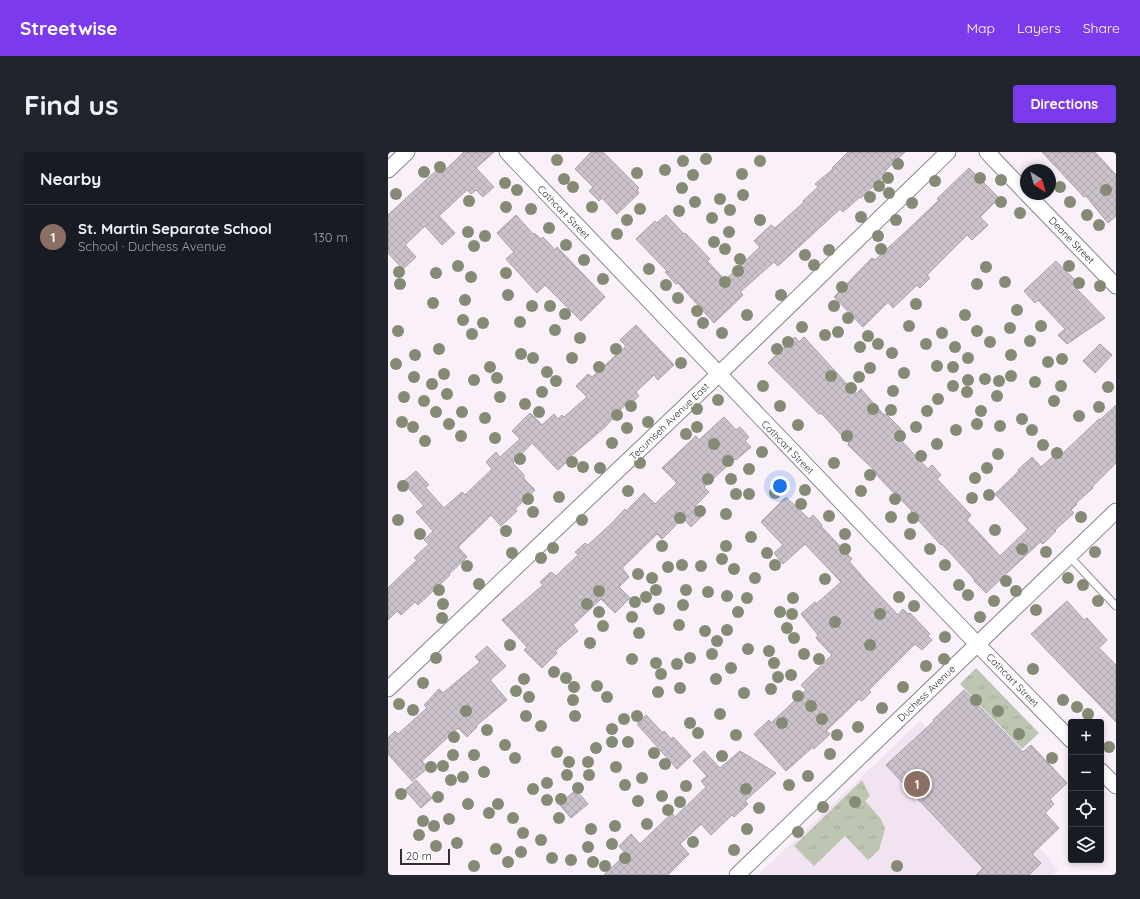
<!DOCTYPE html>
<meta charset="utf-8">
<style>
:root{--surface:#171b24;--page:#20242c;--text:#f1f3f6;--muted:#9ea1a6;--line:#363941;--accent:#7c3aed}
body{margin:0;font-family:Quicksand,sans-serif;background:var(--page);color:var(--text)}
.controls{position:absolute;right:12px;bottom:12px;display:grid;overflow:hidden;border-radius:4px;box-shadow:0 2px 6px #0003}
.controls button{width:36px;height:36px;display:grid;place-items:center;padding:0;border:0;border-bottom:1px solid var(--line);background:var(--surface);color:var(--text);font:20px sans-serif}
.compass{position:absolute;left:632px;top:12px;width:36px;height:36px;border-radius:50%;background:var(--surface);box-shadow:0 2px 6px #0003;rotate:143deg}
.scale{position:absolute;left:12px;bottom:10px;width:50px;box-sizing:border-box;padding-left:4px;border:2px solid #302c30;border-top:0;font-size:11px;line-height:14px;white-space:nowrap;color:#302c30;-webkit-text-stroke:3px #fff;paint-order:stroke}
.you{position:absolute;left:392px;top:334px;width:14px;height:14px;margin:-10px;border:3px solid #fff;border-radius:50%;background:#1a73e8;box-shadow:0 0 0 6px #1a73e833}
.badge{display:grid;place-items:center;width:26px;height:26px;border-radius:50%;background:var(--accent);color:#fff;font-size:13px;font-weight:700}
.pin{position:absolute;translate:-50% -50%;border:2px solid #fff;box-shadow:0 1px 4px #0006}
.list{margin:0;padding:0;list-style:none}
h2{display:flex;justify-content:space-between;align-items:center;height:52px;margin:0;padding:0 16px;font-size:17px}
h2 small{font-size:13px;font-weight:400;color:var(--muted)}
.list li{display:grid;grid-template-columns:26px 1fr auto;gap:12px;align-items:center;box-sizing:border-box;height:64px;padding:0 16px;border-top:1px solid var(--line)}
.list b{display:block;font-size:15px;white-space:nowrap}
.list p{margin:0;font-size:13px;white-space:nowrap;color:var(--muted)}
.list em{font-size:13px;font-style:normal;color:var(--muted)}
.icon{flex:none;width:22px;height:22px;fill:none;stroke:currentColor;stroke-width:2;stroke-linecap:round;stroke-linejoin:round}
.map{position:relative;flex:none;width:728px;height:723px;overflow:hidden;border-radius:4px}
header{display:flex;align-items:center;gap:24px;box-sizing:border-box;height:56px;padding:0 20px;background:var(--accent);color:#fff}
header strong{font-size:19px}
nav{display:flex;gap:22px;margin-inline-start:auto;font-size:14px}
.intro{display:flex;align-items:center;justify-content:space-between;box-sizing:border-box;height:96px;padding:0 24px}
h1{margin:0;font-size:28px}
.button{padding:10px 18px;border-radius:4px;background:var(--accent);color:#fff;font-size:14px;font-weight:700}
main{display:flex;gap:24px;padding:0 24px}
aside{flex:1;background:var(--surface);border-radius:4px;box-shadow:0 2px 6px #0003}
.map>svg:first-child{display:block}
.built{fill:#f2e3f1}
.grass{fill:url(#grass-tufts)}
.building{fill:url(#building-cross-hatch);stroke:#a79ea6}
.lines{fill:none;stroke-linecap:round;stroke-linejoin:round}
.lane-casing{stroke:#8b838b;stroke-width:9}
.street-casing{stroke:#8b838b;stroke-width:17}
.lane{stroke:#fff;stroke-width:7}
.street{stroke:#fff;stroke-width:15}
.tree{fill:#848a73}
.labels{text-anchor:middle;stroke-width:3.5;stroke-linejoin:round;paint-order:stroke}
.street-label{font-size:10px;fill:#302c30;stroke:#fff}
</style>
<header>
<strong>Streetwise</strong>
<nav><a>Map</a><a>Layers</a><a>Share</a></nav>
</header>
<div class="intro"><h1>Find us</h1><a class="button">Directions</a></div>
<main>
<aside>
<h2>Nearby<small></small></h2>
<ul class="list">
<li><span class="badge" style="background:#8d6e63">1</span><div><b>St. Martin Separate School</b><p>School · Duchess Avenue</p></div><em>130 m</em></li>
</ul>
</aside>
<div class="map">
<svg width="728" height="723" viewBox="0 0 728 723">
<defs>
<pattern id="grass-tufts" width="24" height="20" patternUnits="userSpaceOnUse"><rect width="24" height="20" fill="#bdc6b3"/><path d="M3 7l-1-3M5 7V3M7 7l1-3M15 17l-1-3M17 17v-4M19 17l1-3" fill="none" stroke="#a3aa9a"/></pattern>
<pattern id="building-cross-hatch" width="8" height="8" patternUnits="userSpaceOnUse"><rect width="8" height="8" fill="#cbc2cb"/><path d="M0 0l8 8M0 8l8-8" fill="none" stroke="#afa7af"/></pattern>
</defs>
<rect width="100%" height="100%" fill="#faf0f9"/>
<!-- built -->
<path class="built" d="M532,569L651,695L670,718L665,723H370Z"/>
<!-- grass -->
<path class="grass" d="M588,516L651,581L634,597L572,532Z
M474,628L482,644L477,649L493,667L497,677L491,698L480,708L457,684L426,714L406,694Z"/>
<!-- building -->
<path class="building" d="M76,0H106L88,16L106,35L95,45L88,38L83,42L79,38L51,64L67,81L54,93L37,74L17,93L28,105L15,117L0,101V63L50,17L54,21Z
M203,0H215L251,36L249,38L251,41L229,62L214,46L211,49L201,39L205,35L187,17Z
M460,0H517L497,19L499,21L473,46L472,45L455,60L452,57L390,114L386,110L352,140L355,143L326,171L290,131L288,132L277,120L279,119L248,87L267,69L269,71L278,63L296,82L297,81L322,107L319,109L337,128L372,95L366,89L383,73L387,76L416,50L415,49L430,35L427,32L445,17L444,16Z
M654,0H707L728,23V64L720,71L698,44L696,45Z
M581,16L611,46L592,65L600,73L584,88L579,83L539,123L542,126L532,136L529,133L505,156L500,150L475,175L446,145L484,106L487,108L525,73L551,48L549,47Z
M128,63L145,82L146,81L153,87L155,85L167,98L169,95L217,145L193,169L157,133L149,141L118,107L126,100L109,81Z
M668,109L692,133L688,136L717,166L679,192L670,183L677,177L650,148L647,151L636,139Z
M248,173L286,213L270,228L266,223L248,240L251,244L240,254L238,252L217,275L183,304L184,305L170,318L144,291L125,311L136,323V327L147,338L127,357L129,359L113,374L103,363L70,395L79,405L61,422L62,423L30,453L27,450L13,463L9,459L0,468V436L29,408L26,406L41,392L36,388L45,379L28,360L36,354L15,330L28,319L41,333L37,335L56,356L74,340L77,343L104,317L98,310L108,300L112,305L132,287L124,279L142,261L154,273L166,262L170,267L174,263L176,265L199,245L188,234L200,222L204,225L238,194L232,188Z
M407,185L411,190L416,185L468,242L473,237L496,263L498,262L513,277L508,283L540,317L544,313L553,323L549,327L583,363L579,368L612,404L640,377L607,342L631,319L630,318L644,305L653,315L670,300L673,303L711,267L712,268L728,253V311L704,335L705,336L688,351L689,352L683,358L686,361L667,378L668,379L655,392L652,390L598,441L586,429L587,428L554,392L553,393L541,380L523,360L524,359L499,334L486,320L487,319L460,293L461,291L433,261L431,262L380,211Z
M712,192L724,203L707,221L695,209Z
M336,265L348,278L352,275L361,285L357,289L363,295L348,308L347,307L316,335L321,340L307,354L315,363L303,375L295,366L274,387L269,382L234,416L241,425L231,435L242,446L227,461L213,447L185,473L190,479L167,499L169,501L154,516L136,498L139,495L114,468L155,433L152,430L163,420L168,424L190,403L187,400L197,391L200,393L224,371L237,357L238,359L256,341L267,352L289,331L274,316L308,284L311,288Z
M398,345L420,366L421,367L425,363L434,373L433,374L464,407L461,409L478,429L510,463L515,457L520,462L522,461L542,482L540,484L544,488L534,498L527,492L481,538L483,540L474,549L471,547L438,579L442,582L426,597L425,595L398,619L366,582L381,568L383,571L418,538L413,533L444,503L428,486L430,483L413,462L427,450L428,452L453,430L417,392L395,412L386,401L395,393L373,370Z
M679,449L696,468L699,466L719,488L711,496L728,513V570L643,482Z
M99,494L118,514L102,528L119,548L88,574L89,575L79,585L70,576L34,609L40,616L24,629L0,602V586L7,579L10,582L39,556L36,553L51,537L55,541L92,510L87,505Z
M576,538L635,600L643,593L679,631L662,647L666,652L657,661L671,676L644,702L653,711L641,723H588L595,716L498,613L546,569L545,568Z
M258,563L275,581L276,579L283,587L285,585L303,604L289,617L249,572Z
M316,599L332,616L352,599L388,621L357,649L360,652L346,665L344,663L323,683L313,672L292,692L301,702L280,723H216L238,702L231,694L243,682L252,692L284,661L287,665L318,635L313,629L319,624L305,609Z
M28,628L44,646L33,656L17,638Z
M188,638L200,652L183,666L171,652Z"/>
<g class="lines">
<defs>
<path id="lane" d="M681,404L728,454"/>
<path id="street" d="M119,0L589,492L683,588
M599,0L638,41
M0,18L19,0
M639,42L728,134
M0,537L331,222L560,0
M713,619L728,634
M349,723L728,359"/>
</defs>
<!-- lane casing -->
<use href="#lane" class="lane-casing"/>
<!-- street casing -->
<use href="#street" class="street-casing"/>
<!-- lane -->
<use href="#lane" class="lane"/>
<!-- street -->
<use href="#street" class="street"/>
</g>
<!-- trees -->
<g class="tree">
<circle cx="318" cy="7" r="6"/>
<circle cx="169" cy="8" r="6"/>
<circle cx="295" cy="9" r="6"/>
<circle cx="372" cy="9" r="6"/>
<circle cx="510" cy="12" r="6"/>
<circle cx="52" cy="15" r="6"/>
<circle cx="277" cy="18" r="6"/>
<circle cx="36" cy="20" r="6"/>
<circle cx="249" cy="21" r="6"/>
<circle cx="354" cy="22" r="6"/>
<circle cx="305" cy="23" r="6"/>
<circle cx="500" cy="26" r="6"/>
<circle cx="592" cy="26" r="6"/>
<circle cx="176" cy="27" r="6"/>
<circle cx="613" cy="28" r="6"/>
<circle cx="547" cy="29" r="6"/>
<circle cx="117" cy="31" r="6"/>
<circle cx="491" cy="34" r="6"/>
<circle cx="185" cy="35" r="6"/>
<circle cx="672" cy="35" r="6"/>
<circle cx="294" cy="36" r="6"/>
<circle cx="129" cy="38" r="6"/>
<circle cx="718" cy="38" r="6"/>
<circle cx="501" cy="41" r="6"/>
<circle cx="8" cy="42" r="6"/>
<circle cx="355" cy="43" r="6"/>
<circle cx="482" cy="45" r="6"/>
<circle cx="332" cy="47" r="6"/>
<circle cx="81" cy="49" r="6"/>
<circle cx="307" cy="50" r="6"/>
<circle cx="613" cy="50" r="6"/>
<circle cx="682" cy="50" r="6"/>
<circle cx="524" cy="51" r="6"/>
<circle cx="118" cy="55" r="6"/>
<circle cx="204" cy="55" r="6"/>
<circle cx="143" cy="57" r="6"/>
<circle cx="252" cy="57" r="6"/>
<circle cx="342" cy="58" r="6"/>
<circle cx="291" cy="59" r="6"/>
<circle cx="632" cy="61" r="6"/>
<circle cx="699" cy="63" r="6"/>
<circle cx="473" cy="65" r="6"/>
<circle cx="324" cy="66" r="6"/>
<circle cx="239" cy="68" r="6"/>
<circle cx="372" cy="68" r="6"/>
<circle cx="508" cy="68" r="6"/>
<circle cx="711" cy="73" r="6"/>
<circle cx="161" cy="76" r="6"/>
<circle cx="80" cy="80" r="6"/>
<circle cx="341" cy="80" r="6"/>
<circle cx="229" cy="82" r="6"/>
<circle cx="97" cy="84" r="6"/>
<circle cx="490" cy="84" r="6"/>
<circle cx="326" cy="90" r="6"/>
<circle cx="178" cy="93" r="6"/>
<circle cx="86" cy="94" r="6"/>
<circle cx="337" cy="97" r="6"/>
<circle cx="493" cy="97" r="6"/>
<circle cx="441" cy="98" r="6"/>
<circle cx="417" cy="103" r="6"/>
<circle cx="352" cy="107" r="6"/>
<circle cx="196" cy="108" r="6"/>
<circle cx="426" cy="113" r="6"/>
<circle cx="70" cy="114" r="6"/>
<circle cx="681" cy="114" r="6"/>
<circle cx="598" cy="115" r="6"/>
<circle cx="261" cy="117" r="6"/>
<circle cx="350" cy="119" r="6"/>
<circle cx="11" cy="120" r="6"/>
<circle cx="48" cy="121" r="6"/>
<circle cx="118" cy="121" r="6"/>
<circle cx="83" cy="125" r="6"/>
<circle cx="215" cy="127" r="6"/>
<circle cx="337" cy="130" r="6"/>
<circle cx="617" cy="130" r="6"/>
<circle cx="691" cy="131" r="6"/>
<circle cx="12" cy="132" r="6"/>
<circle cx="589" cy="132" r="6"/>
<circle cx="278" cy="133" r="6"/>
<circle cx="712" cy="134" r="6"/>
<circle cx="454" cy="135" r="6"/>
<circle cx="120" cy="143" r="6"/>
<circle cx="393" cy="143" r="6"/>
<circle cx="290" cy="146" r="6"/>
<circle cx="77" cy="148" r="6"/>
<circle cx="45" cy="151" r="6"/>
<circle cx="528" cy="152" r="6"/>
<circle cx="144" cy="154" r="6"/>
<circle cx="162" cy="154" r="6"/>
<circle cx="446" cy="154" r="6"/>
<circle cx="629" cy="158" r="6"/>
<circle cx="309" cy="159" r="6"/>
<circle cx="177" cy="162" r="6"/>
<circle cx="359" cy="163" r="6"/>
<circle cx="577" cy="163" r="6"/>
<circle cx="460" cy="166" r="6"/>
<circle cx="75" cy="168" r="6"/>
<circle cx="132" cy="170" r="6"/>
<circle cx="95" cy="171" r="6"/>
<circle cx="315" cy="171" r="6"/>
<circle cx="521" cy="174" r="6"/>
<circle cx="653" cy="174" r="6"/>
<circle cx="414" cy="175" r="6"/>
<circle cx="622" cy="176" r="6"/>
<circle cx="167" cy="178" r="6"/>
<circle cx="10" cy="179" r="6"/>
<circle cx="589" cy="179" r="6"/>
<circle cx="450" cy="180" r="6"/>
<circle cx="334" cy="181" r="6"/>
<circle cx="554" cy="181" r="6"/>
<circle cx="84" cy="182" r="6"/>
<circle cx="437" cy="183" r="6"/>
<circle cx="480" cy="184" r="6"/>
<circle cx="192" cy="186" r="6"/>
<circle cx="642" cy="189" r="6"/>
<circle cx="400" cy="190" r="6"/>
<circle cx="602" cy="190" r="6"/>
<circle cx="490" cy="192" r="6"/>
<circle cx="538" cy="192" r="6"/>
<circle cx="472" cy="195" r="6"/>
<circle cx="567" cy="195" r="6"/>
<circle cx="51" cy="197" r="6"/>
<circle cx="228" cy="197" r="6"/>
<circle cx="389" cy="197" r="6"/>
<circle cx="504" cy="201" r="6"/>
<circle cx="133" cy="202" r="6"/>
<circle cx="27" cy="203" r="6"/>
<circle cx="623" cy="203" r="6"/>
<circle cx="145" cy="206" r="6"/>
<circle cx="184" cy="206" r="6"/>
<circle cx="580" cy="206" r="6"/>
<circle cx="674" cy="207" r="6"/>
<circle cx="660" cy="210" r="6"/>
<circle cx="293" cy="211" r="6"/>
<circle cx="8" cy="212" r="6"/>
<circle cx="549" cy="214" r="6"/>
<circle cx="102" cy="215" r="6"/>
<circle cx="211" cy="215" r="6"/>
<circle cx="565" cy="215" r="6"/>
<circle cx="482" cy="216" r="6"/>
<circle cx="159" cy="220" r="6"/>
<circle cx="516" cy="221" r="6"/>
<circle cx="56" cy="222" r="6"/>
<circle cx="443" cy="224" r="6"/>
<circle cx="623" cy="224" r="6"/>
<circle cx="26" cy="225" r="6"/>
<circle cx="471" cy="225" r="6"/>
<circle cx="109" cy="226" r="6"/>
<circle cx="597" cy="227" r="6"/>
<circle cx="86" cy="228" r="6"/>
<circle cx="580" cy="228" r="6"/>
<circle cx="168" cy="229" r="6"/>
<circle cx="611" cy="229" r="6"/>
<circle cx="647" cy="230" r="6"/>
<circle cx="44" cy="232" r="6"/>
<circle cx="375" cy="234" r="6"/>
<circle cx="565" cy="234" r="6"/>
<circle cx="673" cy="234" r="6"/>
<circle cx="720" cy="235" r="6"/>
<circle cx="463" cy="236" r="6"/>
<circle cx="505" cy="239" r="6"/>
<circle cx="154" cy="240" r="6"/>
<circle cx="579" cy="240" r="6"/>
<circle cx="59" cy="242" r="6"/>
<circle cx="609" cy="244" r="6"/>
<circle cx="16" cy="245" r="6"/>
<circle cx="112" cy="245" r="6"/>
<circle cx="550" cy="247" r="6"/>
<circle cx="330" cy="248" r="6"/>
<circle cx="36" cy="249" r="6"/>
<circle cx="666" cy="249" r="6"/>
<circle cx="137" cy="252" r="6"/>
<circle cx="243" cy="254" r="6"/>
<circle cx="392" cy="254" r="6"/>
<circle cx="711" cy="255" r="6"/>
<circle cx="309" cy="257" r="6"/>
<circle cx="485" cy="257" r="6"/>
<circle cx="503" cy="258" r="6"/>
<circle cx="539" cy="259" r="6"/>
<circle cx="593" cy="259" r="6"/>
<circle cx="48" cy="260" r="6"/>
<circle cx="74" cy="260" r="6"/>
<circle cx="151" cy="260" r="6"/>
<circle cx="229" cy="263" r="6"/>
<circle cx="691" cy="264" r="6"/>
<circle cx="97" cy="266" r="6"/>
<circle cx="634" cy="267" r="6"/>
<circle cx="14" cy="270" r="6"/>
<circle cx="260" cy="270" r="6"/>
<circle cx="61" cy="272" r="6"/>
<circle cx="589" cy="272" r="6"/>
<circle cx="410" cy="273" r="6"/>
<circle cx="612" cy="274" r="6"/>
<circle cx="25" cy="275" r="6"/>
<circle cx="309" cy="275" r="6"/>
<circle cx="528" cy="275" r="6"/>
<circle cx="239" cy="276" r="6"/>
<circle cx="568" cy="278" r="6"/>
<circle cx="644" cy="278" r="6"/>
<circle cx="298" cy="282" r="6"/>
<circle cx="73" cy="284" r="6"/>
<circle cx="459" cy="284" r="6"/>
<circle cx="512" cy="284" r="6"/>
<circle cx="107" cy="286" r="6"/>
<circle cx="37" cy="289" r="6"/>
<circle cx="224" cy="291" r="6"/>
<circle cx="326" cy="292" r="6"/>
<circle cx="549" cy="292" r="6"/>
<circle cx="655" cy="293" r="6"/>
<circle cx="374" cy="300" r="6"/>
<circle cx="669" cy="301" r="6"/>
<circle cx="610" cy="302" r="6"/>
<circle cx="533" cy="304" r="6"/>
<circle cx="132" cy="307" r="6"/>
<circle cx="340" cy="309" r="6"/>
<circle cx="184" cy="310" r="6"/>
<circle cx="252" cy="311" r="6"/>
<circle cx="446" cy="311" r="6"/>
<circle cx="195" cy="315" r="6"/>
<circle cx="212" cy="316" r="6"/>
<circle cx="599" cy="316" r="6"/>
<circle cx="361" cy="317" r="6"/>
<circle cx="482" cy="323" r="6"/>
<circle cx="587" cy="326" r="6"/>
<circle cx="320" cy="327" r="6"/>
<circle cx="343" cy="327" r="6"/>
<circle cx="15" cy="334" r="6"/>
<circle cx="417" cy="338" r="6"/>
<circle cx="240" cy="339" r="6"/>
<circle cx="473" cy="339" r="6"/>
<circle cx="387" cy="341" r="6"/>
<circle cx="348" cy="342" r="6"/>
<circle cx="361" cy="342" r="6"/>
<circle cx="601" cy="343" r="6"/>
<circle cx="171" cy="345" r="6"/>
<circle cx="584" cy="346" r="6"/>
<circle cx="140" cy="347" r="6"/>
<circle cx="507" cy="347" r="6"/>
<circle cx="413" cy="352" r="6"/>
<circle cx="312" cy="359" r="6"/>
<circle cx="145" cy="360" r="6"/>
<circle cx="338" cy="362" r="6"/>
<circle cx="441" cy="364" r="6"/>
<circle cx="503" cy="365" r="6"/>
<circle cx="693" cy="365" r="6"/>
<circle cx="292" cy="366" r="6"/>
<circle cx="525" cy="366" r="6"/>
<circle cx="10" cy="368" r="6"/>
<circle cx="194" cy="368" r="6"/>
<circle cx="607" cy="378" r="6"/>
<circle cx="118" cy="379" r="6"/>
<circle cx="32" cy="382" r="6"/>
<circle cx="457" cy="382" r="6"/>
<circle cx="522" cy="382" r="6"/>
<circle cx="363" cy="385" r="6"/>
<circle cx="274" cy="394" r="6"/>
<circle cx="338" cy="394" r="6"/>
<circle cx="165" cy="396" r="6"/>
<circle cx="457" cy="397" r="6"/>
<circle cx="542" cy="397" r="6"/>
<circle cx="634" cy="397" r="6"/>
<circle cx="658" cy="400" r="6"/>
<circle cx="707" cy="400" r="6"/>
<circle cx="124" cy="401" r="6"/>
<circle cx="379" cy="401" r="6"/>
<circle cx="153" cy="406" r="6"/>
<circle cx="334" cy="407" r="6"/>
<circle cx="294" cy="413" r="6"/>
<circle cx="387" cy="413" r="6"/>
<circle cx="557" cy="413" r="6"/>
<circle cx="79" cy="414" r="6"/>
<circle cx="313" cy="414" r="6"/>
<circle cx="280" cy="415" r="6"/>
<circle cx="346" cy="417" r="6"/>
<circle cx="250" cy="422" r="6"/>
<circle cx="264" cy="426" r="6"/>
<circle cx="367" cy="426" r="6"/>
<circle cx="680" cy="426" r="6"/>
<circle cx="437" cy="427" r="6"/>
<circle cx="618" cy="429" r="6"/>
<circle cx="91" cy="432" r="6"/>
<circle cx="571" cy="433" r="6"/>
<circle cx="695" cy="433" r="6"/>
<circle cx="51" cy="438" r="6"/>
<circle cx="268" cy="438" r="6"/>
<circle cx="298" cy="438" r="6"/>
<circle cx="211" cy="439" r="6"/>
<circle cx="628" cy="439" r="6"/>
<circle cx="320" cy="440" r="6"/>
<circle cx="580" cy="443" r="6"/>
<circle cx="339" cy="444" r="6"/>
<circle cx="258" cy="445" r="6"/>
<circle cx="511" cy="445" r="6"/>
<circle cx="359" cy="446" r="6"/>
<circle cx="405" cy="446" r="6"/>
<circle cx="606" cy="449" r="6"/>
<circle cx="710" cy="449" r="6"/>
<circle cx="247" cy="450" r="6"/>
<circle cx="55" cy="452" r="6"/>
<circle cx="199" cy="452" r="6"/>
<circle cx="295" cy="453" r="6"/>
<circle cx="526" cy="454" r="6"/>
<circle cx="271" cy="457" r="6"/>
<circle cx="648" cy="458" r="6"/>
<circle cx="211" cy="460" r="6"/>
<circle cx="350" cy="460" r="6"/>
<circle cx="392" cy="460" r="6"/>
<circle cx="404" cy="462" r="6"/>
<circle cx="492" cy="462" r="6"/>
<circle cx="244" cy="465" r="6"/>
<circle cx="592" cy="465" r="6"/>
<circle cx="54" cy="466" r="6"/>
<circle cx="447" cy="470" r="6"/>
<circle cx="291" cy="473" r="6"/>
<circle cx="215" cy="474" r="6"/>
<circle cx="399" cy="476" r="6"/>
<circle cx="339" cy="478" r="6"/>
<circle cx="317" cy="479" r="6"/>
<circle cx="251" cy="481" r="6"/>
<circle cx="557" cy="485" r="6"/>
<circle cx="406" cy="486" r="6"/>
<circle cx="329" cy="489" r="6"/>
<circle cx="202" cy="491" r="6"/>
<circle cx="122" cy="493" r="6"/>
<circle cx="482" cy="493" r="6"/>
<circle cx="360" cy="497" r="6"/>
<circle cx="381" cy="499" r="6"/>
<circle cx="324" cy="502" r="6"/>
<circle cx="416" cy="502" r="6"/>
<circle cx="48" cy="506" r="6"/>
<circle cx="302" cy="506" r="6"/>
<circle cx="244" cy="507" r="6"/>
<circle cx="431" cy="507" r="6"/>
<circle cx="556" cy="507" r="6"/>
<circle cx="268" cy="511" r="6"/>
<circle cx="386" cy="511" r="6"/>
<circle cx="289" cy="512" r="6"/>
<circle cx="538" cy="514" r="6"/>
<circle cx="343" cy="516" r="6"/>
<circle cx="645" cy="517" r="6"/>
<circle cx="166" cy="520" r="6"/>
<circle cx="273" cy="522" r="6"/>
<circle cx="403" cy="523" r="6"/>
<circle cx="390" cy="525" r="6"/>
<circle cx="178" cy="526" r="6"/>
<circle cx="136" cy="527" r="6"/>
<circle cx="328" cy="527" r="6"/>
<circle cx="35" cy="531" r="6"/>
<circle cx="209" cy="534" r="6"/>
<circle cx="186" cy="535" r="6"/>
<circle cx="515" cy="535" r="6"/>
<circle cx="292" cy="536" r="6"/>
<circle cx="383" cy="537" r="6"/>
<circle cx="128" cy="539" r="6"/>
<circle cx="270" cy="540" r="6"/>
<circle cx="356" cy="541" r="6"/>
<circle cx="410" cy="544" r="6"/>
<circle cx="141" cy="545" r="6"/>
<circle cx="219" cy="545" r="6"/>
<circle cx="185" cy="548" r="6"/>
<circle cx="588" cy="548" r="6"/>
<circle cx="675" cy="548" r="6"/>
<circle cx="11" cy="552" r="6"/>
<circle cx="423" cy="554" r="6"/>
<circle cx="689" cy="555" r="6"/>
<circle cx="494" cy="556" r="6"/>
<circle cx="25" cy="558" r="6"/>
<circle cx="78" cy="559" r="6"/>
<circle cx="610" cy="559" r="6"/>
<circle cx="332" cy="562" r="6"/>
<circle cx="700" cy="562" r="6"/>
<circle cx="138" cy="564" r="6"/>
<circle cx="187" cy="564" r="6"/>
<circle cx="249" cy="564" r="6"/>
<circle cx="236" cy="567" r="6"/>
<circle cx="434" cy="567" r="6"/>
<circle cx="302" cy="571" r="6"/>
<circle cx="394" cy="571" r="6"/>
<circle cx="153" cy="574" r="6"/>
<circle cx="470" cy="575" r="6"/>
<circle cx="224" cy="577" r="6"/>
<circle cx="99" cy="578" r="6"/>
<circle cx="310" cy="581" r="6"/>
<circle cx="631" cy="582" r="6"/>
<circle cx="348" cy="583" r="6"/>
<circle cx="449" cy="583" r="6"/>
<circle cx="66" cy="585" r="6"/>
<circle cx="224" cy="590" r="6"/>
<circle cx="240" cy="590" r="6"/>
<circle cx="117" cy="593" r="6"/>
<circle cx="721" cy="595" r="6"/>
<circle cx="208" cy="596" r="6"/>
<circle cx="169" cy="600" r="6"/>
<circle cx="266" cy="601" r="6"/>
<circle cx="442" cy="602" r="6"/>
<circle cx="65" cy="603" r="6"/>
<circle cx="86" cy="603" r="6"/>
<circle cx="334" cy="604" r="6"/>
<circle cx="127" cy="606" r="6"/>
<circle cx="664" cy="606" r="6"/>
<circle cx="181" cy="610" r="6"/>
<circle cx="200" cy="610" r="6"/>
<circle cx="277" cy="612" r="6"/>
<circle cx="55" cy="614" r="6"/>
<circle cx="43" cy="615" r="6"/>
<circle cx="228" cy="615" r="6"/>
<circle cx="96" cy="620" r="6"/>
<circle cx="179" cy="623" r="6"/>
<circle cx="201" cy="623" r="6"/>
<circle cx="420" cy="624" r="6"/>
<circle cx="75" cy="625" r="6"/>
<circle cx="254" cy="626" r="6"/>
<circle cx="63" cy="628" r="6"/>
<circle cx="159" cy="631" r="6"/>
<circle cx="237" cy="633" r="6"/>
<circle cx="401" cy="633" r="6"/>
<circle cx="298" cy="634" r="6"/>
<circle cx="190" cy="636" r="6"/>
<circle cx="145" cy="637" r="6"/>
<circle cx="358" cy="637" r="6"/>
<circle cx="13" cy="642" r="6"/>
<circle cx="274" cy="644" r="6"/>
<circle cx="50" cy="645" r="6"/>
<circle cx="173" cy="647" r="6"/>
<circle cx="159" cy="648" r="6"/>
<circle cx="250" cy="649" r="6"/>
<circle cx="292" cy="650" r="6"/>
<circle cx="467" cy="650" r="6"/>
<circle cx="80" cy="652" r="6"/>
<circle cx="110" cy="652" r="6"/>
<circle cx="435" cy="655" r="6"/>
<circle cx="371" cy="656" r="6"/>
<circle cx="280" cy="658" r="6"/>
<circle cx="101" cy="661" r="6"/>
<circle cx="125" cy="666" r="6"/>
<circle cx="171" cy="666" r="6"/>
<circle cx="61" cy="667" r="6"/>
<circle cx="35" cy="669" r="6"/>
<circle cx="259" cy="672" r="6"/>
<circle cx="46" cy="674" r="6"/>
<circle cx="227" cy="674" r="6"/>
<circle cx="203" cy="677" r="6"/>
<circle cx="359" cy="677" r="6"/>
<circle cx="410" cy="680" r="6"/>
<circle cx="135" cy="681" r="6"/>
<circle cx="31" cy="683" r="6"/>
<circle cx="153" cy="688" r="6"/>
<circle cx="305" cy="690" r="6"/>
<circle cx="69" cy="691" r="6"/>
<circle cx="224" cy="692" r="6"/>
<circle cx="48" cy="694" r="6"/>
<circle cx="200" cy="695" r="6"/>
<circle cx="108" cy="697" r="6"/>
<circle cx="346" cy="698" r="6"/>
<circle cx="133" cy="700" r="6"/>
<circle cx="164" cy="706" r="6"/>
<circle cx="237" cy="706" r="6"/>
<circle cx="183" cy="708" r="6"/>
<circle cx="120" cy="710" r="6"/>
<circle cx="205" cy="710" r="6"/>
<circle cx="86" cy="714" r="6"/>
<circle cx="217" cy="714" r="6"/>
<circle cx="509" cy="714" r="6"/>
</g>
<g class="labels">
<!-- street labels -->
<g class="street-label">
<text transform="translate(176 60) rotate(46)" y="4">Cathcart Street</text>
<text transform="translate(684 88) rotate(46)" y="4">Deane Street</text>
<text transform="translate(281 269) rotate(-44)" y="4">Tecumseh Avenue East</text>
<text transform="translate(400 295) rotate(46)" y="4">Cathcart Street</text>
<text transform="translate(625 528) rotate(46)" y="4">Cathcart Street</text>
<text transform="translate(538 541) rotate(-44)" y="4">Duchess Avenue</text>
</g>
</g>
</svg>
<div class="controls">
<button>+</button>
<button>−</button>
<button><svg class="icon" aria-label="locate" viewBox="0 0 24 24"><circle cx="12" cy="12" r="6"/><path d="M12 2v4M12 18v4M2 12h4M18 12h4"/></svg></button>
<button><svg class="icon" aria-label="layers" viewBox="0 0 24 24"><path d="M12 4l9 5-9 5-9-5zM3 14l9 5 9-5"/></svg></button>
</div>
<svg class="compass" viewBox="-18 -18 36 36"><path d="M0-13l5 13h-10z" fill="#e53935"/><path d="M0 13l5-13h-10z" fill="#9ea1a6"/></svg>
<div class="scale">20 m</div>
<div class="you"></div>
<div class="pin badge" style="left:529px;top:632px;background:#8d6e63">1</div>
</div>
</main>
